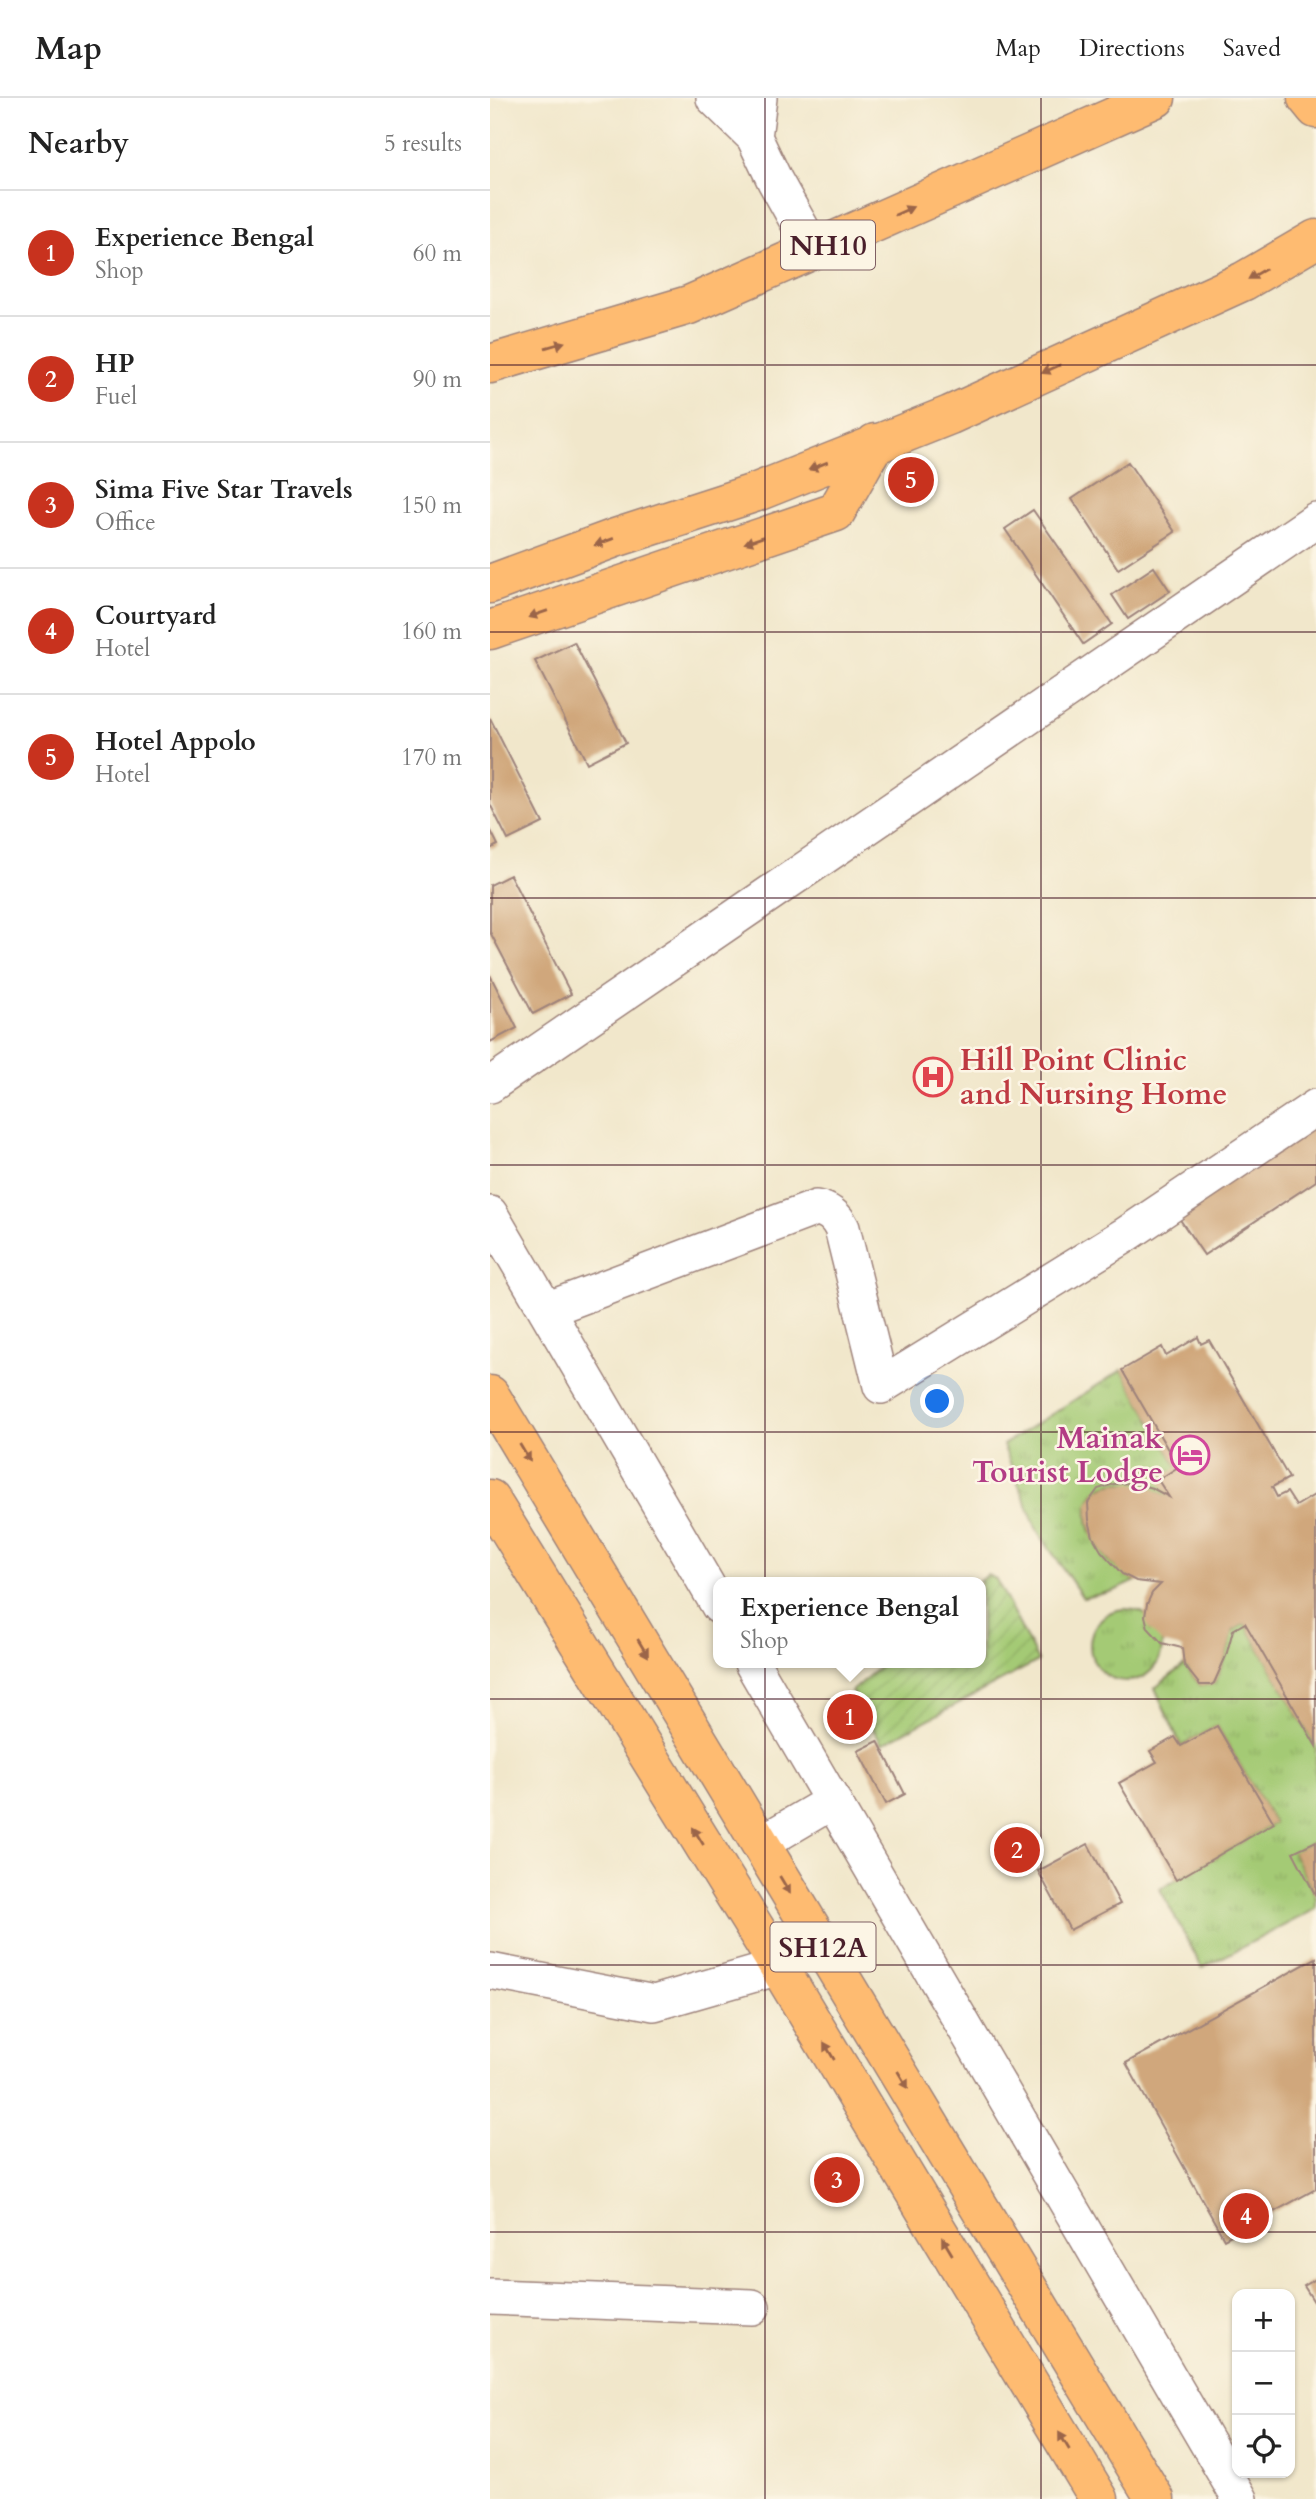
<!DOCTYPE html>
<meta charset="utf-8">
<style>
:root{--surface:#fff;--page:#f2f2f2;--text:#222;--muted:#767676;--line:#e0e0e0;--accent:#c8321e}
body{margin:0;font-family:Cardo,serif;background:var(--page);color:var(--text)}
.controls{position:absolute;right:21px;bottom:21px;display:grid;overflow:hidden;border-radius:14px;box-shadow:0 2px 5px #0004}
.controls button{width:63px;height:63px;display:grid;place-items:center;padding:0;border:0;border-bottom:2px solid var(--line);background:var(--surface);color:var(--text);font:35px sans-serif}
.you{position:absolute;left:448px;top:1304px;width:24px;height:24px;margin:-18px;border:5px solid #fff;border-radius:50%;background:#1a73e8;box-shadow:0 0 0 10px #1a73e833}
.badge{display:grid;place-items:center;width:46px;height:46px;border-radius:50%;background:var(--accent);color:#fff;font-size:23px;font-weight:700}
.pin{position:absolute;translate:-50% -50%;border:4px solid #fff;box-shadow:0 2px 7px #0006}
.popup{position:absolute;left:223px;top:1479px;width:273px;height:91px;box-sizing:border-box;display:grid;place-content:center;border-radius:14px;background:var(--surface);filter:drop-shadow(0 2px 5px #0005);font-size:23px;white-space:nowrap;color:var(--muted)}
.popup b{font-size:26px;color:var(--text)}
.popup::after{content:'';position:absolute;left:50%;top:100%;margin-left:-14px;border:14px solid transparent;border-top-color:var(--surface)}
.list{margin:0;padding:0;list-style:none}
h2{display:flex;justify-content:space-between;align-items:center;height:91px;margin:0;padding:0 28px;font-size:30px}
h2 small{font-size:23px;font-weight:400;color:var(--muted)}
.list li{display:grid;grid-template-columns:46px 1fr auto;gap:21px;align-items:center;box-sizing:border-box;height:126px;padding:0 28px;border-top:2px solid var(--line)}
.list b{display:block;font-size:26px;white-space:nowrap}
.list p{margin:0;font-size:23px;white-space:nowrap;color:var(--muted)}
.list em{font-size:23px;font-style:normal;color:var(--muted)}
.icon{flex:none;width:38px;height:38px;fill:none;stroke:currentColor;stroke-width:2;stroke-linecap:round;stroke-linejoin:round}
.map{position:relative;flex:none;width:826px;height:2401px;overflow:hidden}
header{display:flex;align-items:center;gap:42px;box-sizing:border-box;height:98px;padding:0 35px;background:var(--surface);border-bottom:2px solid var(--line)}
header strong{font-size:33px}
nav{display:flex;gap:38px;margin-inline-start:auto;font-size:24px}
main{display:flex}
aside{flex:1;background:var(--surface)}
.map>svg:first-child{display:block}
.grass{fill:url(#grass-tufts);stroke:#777450;stroke-width:2}
.garden{fill:url(#garden-furrows);stroke:#777450;stroke-width:2}
.building{fill:#d0a77c}
.lines{fill:none;stroke-linecap:round;stroke-linejoin:round}
.minor-casing{stroke:#9e837b;stroke-width:38}
.primary-casing{stroke:#9e837b;stroke-width:41}
.trunk-casing{stroke:#9e837b;stroke-width:41}
.minor{stroke:#fff;stroke-width:35}
.primary{stroke:#febb71;stroke-width:38}
.trunk{stroke:#febb71;stroke-width:38}
.oneway{fill:#9b654a}
.grid{fill:none;stroke:#4a1f2b;stroke-width:2;stroke-opacity:0.55}
.labels{text-anchor:middle;stroke-width:5;stroke-linejoin:round;paint-order:stroke}
.shield{fill:#fcf5e5;stroke:#7f5f63;stroke-width:2}
.shield-label{font-size:28px;font-weight:bold;fill:#4a1f2b}
.health-label{font-size:30px;font-weight:bold;fill:#be3a42;stroke:#fcf5e5;text-anchor:start}
.hotel-label{font-size:30px;font-weight:bold;fill:#b23c85;stroke:#fcf5e5;text-anchor:end}
</style>
<header>
<strong>Map</strong>
<nav><a>Map</a><a>Directions</a><a>Saved</a></nav>
</header>
<main>
<aside>
<h2>Nearby<small>5 results</small></h2>
<ul class="list">
<li><span class="badge">1</span><div><b>Experience Bengal</b><p>Shop</p></div><em>60 m</em></li>
<li><span class="badge">2</span><div><b>HP</b><p>Fuel</p></div><em>90 m</em></li>
<li><span class="badge">3</span><div><b>Sima Five Star Travels</b><p>Office</p></div><em>150 m</em></li>
<li><span class="badge">4</span><div><b>Courtyard</b><p>Hotel</p></div><em>160 m</em></li>
<li><span class="badge">5</span><div><b>Hotel Appolo</b><p>Hotel</p></div><em>170 m</em></li>
</ul>
</aside>
<div class="map">
<svg width="826" height="2401" viewBox="0 0 826 2401">
<defs>
<pattern id="grass-tufts" width="24" height="20" patternUnits="userSpaceOnUse" patternTransform="scale(1.75)"><rect width="24" height="20" fill="#a4ca74"/><path d="M3 7l-1-3M5 7V3M7 7l1-3M15 17l-1-3M17 17v-4M19 17l1-3" fill="none" stroke="#8fad65"/></pattern>
<pattern id="garden-furrows" width="10" height="10" patternUnits="userSpaceOnUse" patternTransform="scale(1.75)"><rect width="10" height="10" fill="#a4ca74"/><path d="M-1 1l2-2M0 10L10 0M9 11l2-2" fill="none" stroke="#8fad65"/></pattern>
</defs>
<rect width="100%" height="100%" fill="#fcf5e5"/>
<filter id="ink" filterUnits="userSpaceOnUse"><feTurbulence type="fractalNoise" baseFrequency=".0143" numOctaves="2"/><feDisplacementMap in="SourceGraphic" scale="14" xChannelSelector="R" yChannelSelector="G"/><feConvolveMatrix kernelMatrix="1 2 1 2 8 2 1 2 1" color-interpolation-filters="sRGB"/></filter>
<filter id="wash" filterUnits="userSpaceOnUse"><feTurbulence type="fractalNoise" baseFrequency=".00686" numOctaves="4" result="noise"/><feDisplacementMap in="SourceGraphic" scale="28" xChannelSelector="R" yChannelSelector="G"/><feGaussianBlur stdDeviation="1.57" result="paint"/><feColorMatrix in="noise" values="0 0 0 0 0 0 0 0 0 0 0 0 0 0 0 0 0 1.4 0 .05"/><feComposite in="paint" operator="in"/></filter>
<g filter="url(#wash)">
<rect width="100%" height="100%" fill="#f1e7cb"/>
<!-- grass -->
<path class="grass" d="M632,1272L688,1369L679,1399C582,1350 573,1442 646,1483L624,1493L593,1500L547,1432L513,1347Z
M600 1547a36 36 0 1 1 72 0a36 36 0 1 1-72 0Z
M755,1525L826,1648V1743L803,1755L826,1798V1811L712,1870L670,1791L784,1725L727,1628L691,1648L665,1590L694,1567L710,1587H720L724,1585L736,1558L743,1532Z"/>
<!-- garden -->
<path class="garden" d="M497,1477L506,1481L548,1563L392,1646L361,1593L394,1565H491V1484H488Z"/>
<g id="blocks">
<!-- building -->
<path class="building" d="M638,364L685,434L628,471L582,401Z
M543,412L622,526L593,546L515,431Z
M664,469L680,493L638,521L622,497Z
M84,544L136,645L97,665L45,563Z
M0,620L53,725L18,742L0,706Z
M0,731L8,747L0,751Z
M20,777L81,896L43,916L0,834V787Z
M0,877L27,930L0,944Z
M826,1025V1083L714,1157L687,1117Z
M708,1239L711,1246L719,1242L799,1380L782,1389L787,1399L797,1394L806,1408L826,1396V1648L755,1525L743,1532L736,1558L724,1585L721,1587H710L694,1567L692,1550L672,1545L658,1530L655,1518L657,1506L662,1495L671,1486L646,1483L632,1476L611,1453L603,1439L599,1422L598,1405L608,1391L624,1386L643,1385L662,1390L679,1399L668,1382L688,1369L632,1272L672,1249L676,1258Z
M363,1601L377,1623L356,1637L342,1615Z
M727,1628L784,1725L686,1782L629,1685L667,1664L660,1653L685,1639L691,1648Z
M388,1643L415,1696L396,1706L368,1653Z
M826,1743V1798L803,1754Z
M598,1746L630,1806L580,1832L548,1773Z
M826,1860V2091L734,2141L636,1965Z
M826,2181V2207L814,2188Z"/>
</g>
</g>
<g filter="url(#ink)">
<use href="#blocks" fill-opacity="0" stroke="#9e837b" stroke-width="2"/>
<g class="lines">
<defs>
<path id="minor" d="M224,0L264,39L285,83L324,153
M264,39L269,0
M0,987L826,422
M0,1116L229,1508
M56,1212L326,1110C339,1112 346,1118 352,1130L391,1288L634,1138L826,1009
M262,1565L750,2401
M270,1746L343,1703
M0,1873L164,1905L289,1869
M0,2199L262,2209"/>
<path id="primary" d="M0,1297L665,2401
M0,1401L289,1869L609,2401"/>
<path id="trunk" d="M817,0L826,11
M0,266L199,207L666,0
M0,486L125,440L264,395L460,317L754,183L826,141
M0,532L346,414L385,345"/>
</defs>
<!-- minor casing -->
<use href="#minor" class="minor-casing"/>
<!-- primary casing -->
<use href="#primary" class="primary-casing"/>
<!-- trunk casing -->
<use href="#trunk" class="trunk-casing"/>
<!-- minor -->
<use href="#minor" class="minor"/>
<!-- primary -->
<use href="#primary" class="primary"/>
<!-- trunk -->
<use href="#trunk" class="trunk"/>
</g>
<!-- one-way arrows -->
<defs><path id="oneway-solid" d="M-6-.8H1V-3.2L6.5 0L1 3.2V.8H-6Z" transform="scale(1.75)"/></defs>
<g class="oneway">
<use href="#oneway-solid" transform="translate(414 113) rotate(-24)"/>
<use href="#oneway-solid" transform="translate(767 176) rotate(150)"/>
<use href="#oneway-solid" transform="translate(65 247) rotate(-16)"/>
<use href="#oneway-solid" transform="translate(561 271) rotate(156)"/>
<use href="#oneway-solid" transform="translate(328 368) rotate(158)"/>
<use href="#oneway-solid" transform="translate(264 442) rotate(161)"/>
<use href="#oneway-solid" transform="translate(114 444) rotate(160)"/>
<use href="#oneway-solid" transform="translate(48 516) rotate(161)"/>
<use href="#oneway-solid" transform="translate(35 1355) rotate(59)"/>
<use href="#oneway-solid" transform="translate(153 1550) rotate(59)"/>
<use href="#oneway-solid" transform="translate(208 1738) rotate(-122)"/>
<use href="#oneway-solid" transform="translate(295 1787) rotate(59)"/>
<use href="#oneway-solid" transform="translate(339 1953) rotate(-121)"/>
<use href="#oneway-solid" transform="translate(413 1982) rotate(59)"/>
<use href="#oneway-solid" transform="translate(457 2148) rotate(-121)"/>
<use href="#oneway-solid" transform="translate(574 2343) rotate(-121)"/>
</g>
</g>
<!-- grid -->
<path class="grid" d="M275,0V2401M551,0V2401M0,267H826M0,534H826M0,800H826M0,1067H826M0,1334H826M0,1601H826M0,1867H826M0,2134H826"/>
<!-- icons -->
<defs>
<symbol id="hospital-ring" viewBox="-11 -11 22 22"><circle r="9.5" fill="#fcf5e5" stroke="#e0444e" stroke-width="1.5"/><path d="M-5-5h3v3.5h4V-5h3V5h-3V1.5h-4V5h-3Z" fill="#e0444e"/></symbol>
<symbol id="hotel-ring" viewBox="-11 -11 22 22"><circle r="9.5" fill="#fcf5e5" stroke="#d1479c" stroke-width="1.5"/><path d="M-6-4.5h1.5V1H6V5H4.5V3h-9V5H-6ZM-4 0a1.8 1.8 0 1 1 3.6 0ZM.5 0V-2.5h3Q6-2.5 6 0Z" fill="#d1479c"/></symbol>
</defs>
<g fill-rule="evenodd">
<use href="#hospital-ring" x="421" y="957" width="44" height="44"/>
<use href="#hotel-ring" x="678" y="1335" width="44" height="44"/>
</g>
<g class="labels">
<!-- shield labels -->
<g class="shield">
<rect x="291" y="122.5" width="94" height="49" rx="5"/>
<rect x="280.5" y="1824.5" width="105" height="49" rx="5"/>
</g>
<g class="shield-label">
<text x="338" y="157">NH10</text>
<text x="333" y="1859">SH12A</text>
</g>
<!-- health labels -->
<g class="health-label">
<text x="470" y="972">Hill Point Clinic<tspan x="470" dy="34">and Nursing Home</tspan></text>
</g>
<!-- hotel labels -->
<g class="hotel-label">
<text x="673" y="1350">Mainak<tspan x="673" dy="34">Tourist Lodge</tspan></text>
</g>
</g>
</svg>
<div class="controls">
<button>+</button>
<button>−</button>
<button><svg class="icon" aria-label="locate" viewBox="0 0 24 24"><circle cx="12" cy="12" r="6"/><path d="M12 2v4M12 18v4M2 12h4M18 12h4"/></svg></button>
</div>
<div class="you"></div>
<div class="pin badge" style="left:360px;top:1619px">1</div>
<div class="popup"><b>Experience Bengal</b>Shop</div>
<div class="pin badge" style="left:527px;top:1752px">2</div>
<div class="pin badge" style="left:347px;top:2082px">3</div>
<div class="pin badge" style="left:756px;top:2118px">4</div>
<div class="pin badge" style="left:421px;top:382px">5</div>
</div>
</main>
